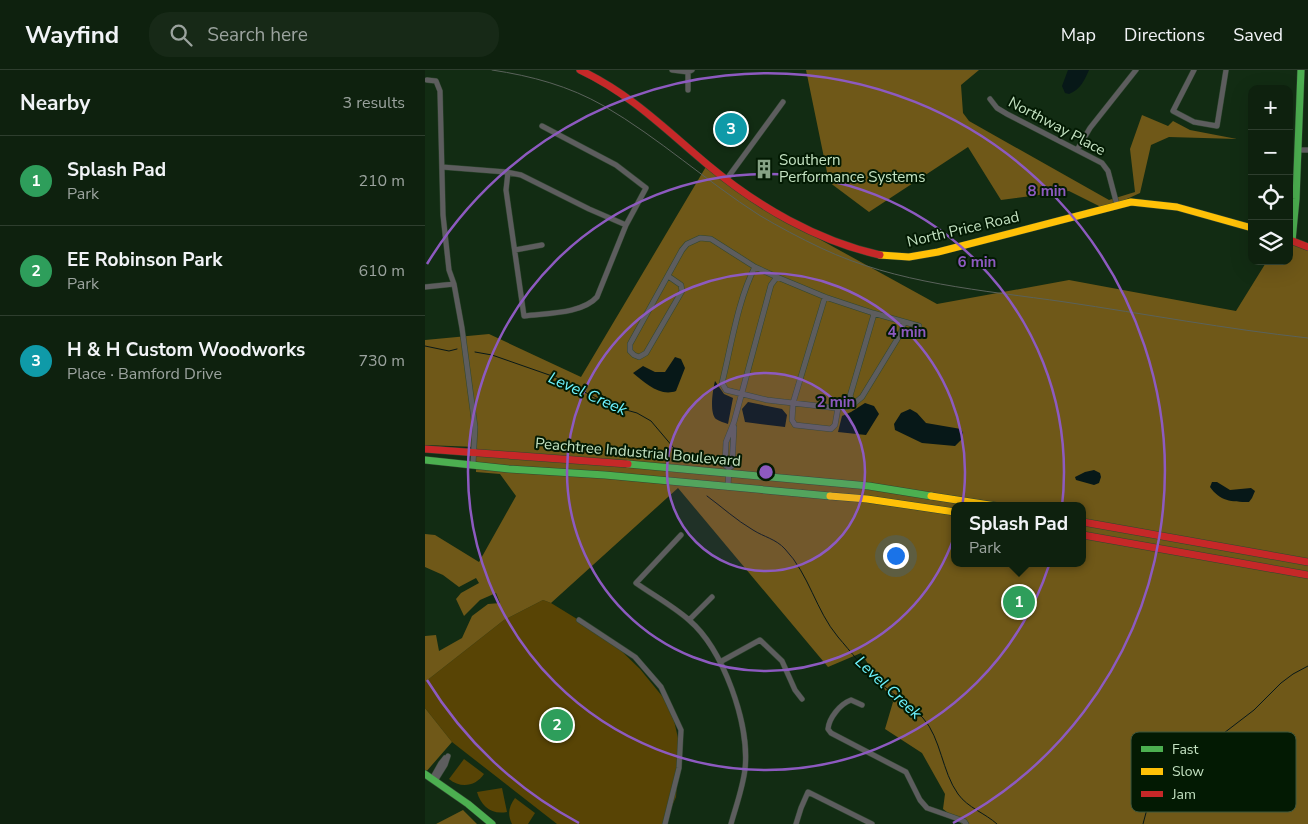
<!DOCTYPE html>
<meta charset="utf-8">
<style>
:root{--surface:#0e210e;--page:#172917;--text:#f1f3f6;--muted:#9ba39e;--line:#2e3e2e;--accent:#8c9099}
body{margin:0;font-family:"Nunito Sans",sans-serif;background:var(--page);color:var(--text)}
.controls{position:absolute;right:15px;top:15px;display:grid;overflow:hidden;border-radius:10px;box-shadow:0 5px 20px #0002}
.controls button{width:45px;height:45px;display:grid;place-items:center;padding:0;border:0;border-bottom:1px solid var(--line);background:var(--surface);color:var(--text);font:25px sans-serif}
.you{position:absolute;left:470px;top:485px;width:18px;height:18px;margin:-12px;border:4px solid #fff;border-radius:50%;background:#1a73e8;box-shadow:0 0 0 8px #1a73e833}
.badge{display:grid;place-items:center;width:32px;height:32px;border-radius:50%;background:var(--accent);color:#fff;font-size:16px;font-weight:700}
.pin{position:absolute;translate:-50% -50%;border:2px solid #fff;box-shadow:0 1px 5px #0006}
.popup{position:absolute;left:526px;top:432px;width:135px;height:65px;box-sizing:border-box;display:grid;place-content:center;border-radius:10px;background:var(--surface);filter:drop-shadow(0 1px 4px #0005);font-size:16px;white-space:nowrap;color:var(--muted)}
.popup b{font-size:19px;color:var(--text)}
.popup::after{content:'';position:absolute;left:50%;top:100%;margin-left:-10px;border:10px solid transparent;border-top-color:var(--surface)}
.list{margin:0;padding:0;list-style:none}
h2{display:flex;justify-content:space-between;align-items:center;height:65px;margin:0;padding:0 20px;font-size:21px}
h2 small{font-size:16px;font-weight:400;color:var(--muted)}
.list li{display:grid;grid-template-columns:32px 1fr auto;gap:15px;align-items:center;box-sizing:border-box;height:90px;padding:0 20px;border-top:1px solid var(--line)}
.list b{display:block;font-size:19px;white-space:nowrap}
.list p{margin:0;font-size:16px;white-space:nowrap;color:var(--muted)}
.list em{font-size:16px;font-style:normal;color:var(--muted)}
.icon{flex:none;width:28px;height:28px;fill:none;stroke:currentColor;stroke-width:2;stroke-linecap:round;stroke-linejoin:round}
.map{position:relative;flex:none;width:883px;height:754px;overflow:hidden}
header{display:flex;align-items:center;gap:30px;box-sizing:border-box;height:70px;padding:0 25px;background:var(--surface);border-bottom:1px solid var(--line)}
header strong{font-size:24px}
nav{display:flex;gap:28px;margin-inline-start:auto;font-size:18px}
.search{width:350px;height:45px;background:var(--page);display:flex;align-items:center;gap:12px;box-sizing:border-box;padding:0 18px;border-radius:20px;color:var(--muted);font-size:19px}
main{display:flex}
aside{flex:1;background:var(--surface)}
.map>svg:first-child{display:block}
.green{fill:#584405}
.forest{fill:#6f5818;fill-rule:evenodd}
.water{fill:#071818}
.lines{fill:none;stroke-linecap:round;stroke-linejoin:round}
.stream{stroke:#071818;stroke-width:1}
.street-casing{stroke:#304731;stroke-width:6}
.fast-casing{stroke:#304731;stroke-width:8}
.slow-casing{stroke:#304731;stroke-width:8}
.jam-casing{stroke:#304731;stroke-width:8}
.street{stroke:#5d5d5e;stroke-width:5}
.fast{stroke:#4caf50;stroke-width:7}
.slow{stroke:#ffc107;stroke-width:7}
.jam{stroke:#c62828;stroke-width:7}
.rail{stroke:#5a625b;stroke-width:1}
.ring{fill:none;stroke:#8d5ac0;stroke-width:2.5}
.labels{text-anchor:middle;stroke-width:4;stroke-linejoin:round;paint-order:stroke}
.street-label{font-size:15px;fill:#c4e2c2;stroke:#031a03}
.poi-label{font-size:15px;fill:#c4e2c2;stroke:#031a03;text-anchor:start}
.water-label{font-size:16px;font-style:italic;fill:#6df2fe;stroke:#031a03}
.key{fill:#031a03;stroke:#3d563c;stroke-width:1}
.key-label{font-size:14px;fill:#c4e2c2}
.centre{fill:#8d5ac0;stroke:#031a03;stroke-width:2.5}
.ring-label{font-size:15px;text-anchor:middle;font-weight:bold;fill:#8d5ac0;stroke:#031a03;stroke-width:4;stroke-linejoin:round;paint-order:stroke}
</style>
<header>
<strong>Wayfind</strong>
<div class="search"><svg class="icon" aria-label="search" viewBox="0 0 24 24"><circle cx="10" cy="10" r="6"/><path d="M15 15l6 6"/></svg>Search here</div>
<nav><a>Map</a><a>Directions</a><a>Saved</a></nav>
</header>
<main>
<aside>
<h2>Nearby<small>3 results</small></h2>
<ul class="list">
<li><span class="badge" style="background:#2e9e5b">1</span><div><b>Splash Pad</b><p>Park</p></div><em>210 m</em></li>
<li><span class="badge" style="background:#2e9e5b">2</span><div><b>EE Robinson Park</b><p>Park</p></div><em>610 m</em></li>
<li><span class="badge" style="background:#0f9aa8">3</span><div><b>H &amp; H Custom Woodworks</b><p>Place · Bamford Drive</p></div><em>730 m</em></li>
</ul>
</aside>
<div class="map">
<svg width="883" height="754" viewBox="0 0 883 754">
<rect width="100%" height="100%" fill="#122c13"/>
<!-- green -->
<path class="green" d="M118,530L126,533L183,568L215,599L246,637L255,677L251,727L239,754H132L27,672L0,638V612L79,550Z
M39,689L59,704C51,716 36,719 24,709Z
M77,718L82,742C66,745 56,736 52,722Z
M90,728L110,743L103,754H87C82,744 84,736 90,728Z"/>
<!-- forest -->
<path class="forest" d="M381,0H554L536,15L538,43L544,51L684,130L710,122L705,79L717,45L743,56L748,51L765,60L812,69L744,67L726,75L715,123L680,139L644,121L576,130L543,77L444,142L404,112Z
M282,95L327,132L512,234L644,210L811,241L842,191H864V169L883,175V754H537L518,739L520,724L497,683L460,659L468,632L436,583L403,597L253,418L126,533L118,530L79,550L0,612V566L11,565L14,581L37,568L47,546L63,534L75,533L71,523L55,530L39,546L31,529L36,523L54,513L51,508L34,517L18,505L0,497V464L10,465L54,492L91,426L75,404L51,402V377L0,375V270L64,264L156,307ZM530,436H658V493H530Z
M0,638L27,672L0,703Z
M38,740L52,754H11Z"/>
<!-- water -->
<path class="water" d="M643,0H664C659,11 656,19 644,24L640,23L637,16Z
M250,287L256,289L260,298L251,321C235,327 220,313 208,303L218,296L230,302H240Z
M290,311L299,324L308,328L303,354C300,353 294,351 291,349C284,343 288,319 290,311Z
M323,332L357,339L362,345L360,357L320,352L317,339Z
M440,333L449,336L454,344L441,365L413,362L417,346L426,342Z
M485,339L492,343L501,353L536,359L538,363L536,370L530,376L497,373L470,360L469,354L476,343Z
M669,400L675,403L676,407L674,413L669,415L651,410L650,407L660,402Z
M787,412H792L805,420L826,418L830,421L827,428L824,432C806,432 795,431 785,417Z"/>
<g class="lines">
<!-- stream -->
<path class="stream" d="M0,276L24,281L32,279
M50,282L67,285L130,307L187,336L212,343L226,351L259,390
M282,426C297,437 311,450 328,460C339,467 351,469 360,479C384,504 391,541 413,567C426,582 439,599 454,612C468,625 485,634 498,648C516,668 517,702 533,724C543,738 560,743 572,754
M718,754L722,739L753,693L799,663L829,640L856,613L868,604L883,596"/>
<defs>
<path id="street" d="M247,0L263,2L267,0
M769,0L748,41L769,52L792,56L801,0
M263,2V20
M2,10L11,11L15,21L18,145L24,200L29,214L37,258L50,357L48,394
M565,29L572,38L582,44L677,93L683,101L692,135
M652,80L665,58L711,0
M873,80H883
M17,97L81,102L96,105L164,139L201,155
M83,102L81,120L99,246C121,243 157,244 172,227L201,155L221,118L191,95L117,56
M301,110L358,32
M90,180L117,175
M330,197C313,229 306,277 297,313L301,320L342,330L411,338L426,336L437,327L476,263L479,252
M243,206L256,215L257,221L221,283L214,287L209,285L205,281V274L257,180L262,174L275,168L286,169L330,197L352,207L400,227L448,243L494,256
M0,217L29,214
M400,227L368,333L367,350L370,355L406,359L410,355L413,338
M429,335L425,326L449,244
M304,398L300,395L301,372L309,352L346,215L352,207
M303,417L304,398L307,396L309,357
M256,465L211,513C228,525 248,536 264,550C298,579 325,654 320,699C318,717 311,736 306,754
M154,550L210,587L236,617L256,660L254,698L240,754
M264,550L287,527
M295,592L335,570L357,591L370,620L377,629
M437,635L426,630C415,634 404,648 403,659L406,663L481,702L495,730L502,738L539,751L541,754
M7,709L16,693L20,688
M10,711L20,695L23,686
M371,754L376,738L383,722L447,754"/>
<path id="fast" d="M867,171L871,129L876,0
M0,390L84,399L180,405L405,426
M203,394L444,416L506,426
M0,704L43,734L67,754"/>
<path id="slow" d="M455,185L484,187L513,182L706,132L752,137L827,158
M405,426L442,429L530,442
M506,426L571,436"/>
<path id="jam" d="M155,0C206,24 241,60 283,95C332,136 392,171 455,185
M865,170L883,177
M0,379L203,394
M658,452L883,492
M658,465L883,505"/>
</defs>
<!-- street casing -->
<use href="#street" class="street-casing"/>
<!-- fast casing -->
<use href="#fast" class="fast-casing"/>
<!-- slow casing -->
<use href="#slow" class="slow-casing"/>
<!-- jam casing -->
<use href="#jam" class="jam-casing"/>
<!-- street -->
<use href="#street" class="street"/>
<!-- fast -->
<use href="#fast" class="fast"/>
<!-- slow -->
<use href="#slow" class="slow"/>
<!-- jam -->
<use href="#jam" class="jam"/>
<!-- rail -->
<path class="rail" d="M67,0C107,6 144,16 179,36C234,68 281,111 334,145C354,157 375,168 396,178C472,214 557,220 640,232C721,244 801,259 883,268"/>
</g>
<!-- distance rings -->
<circle cx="341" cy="402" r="99" fill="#8d5ac0" fill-opacity=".12"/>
<g class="ring">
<circle cx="341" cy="402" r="99"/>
<circle cx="341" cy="402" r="199"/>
<circle cx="341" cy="402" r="298"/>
<path d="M154 753A398 398 0 0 1 2 610M2 194A398 398 0 1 1 528 753"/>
</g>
<!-- icons -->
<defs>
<symbol id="building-bare" viewBox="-9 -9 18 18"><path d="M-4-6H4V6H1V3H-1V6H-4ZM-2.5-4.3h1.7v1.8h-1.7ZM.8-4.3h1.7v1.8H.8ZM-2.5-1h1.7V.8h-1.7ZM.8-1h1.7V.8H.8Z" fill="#86a285" stroke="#031a03" stroke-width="2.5" paint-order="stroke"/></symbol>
</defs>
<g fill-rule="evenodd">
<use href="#building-bare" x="325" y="85" width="28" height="28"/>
</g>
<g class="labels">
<!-- street labels -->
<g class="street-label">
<text transform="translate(632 56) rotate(28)" y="5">Northway Place</text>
<text transform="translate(538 159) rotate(-13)" y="5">North Price Road</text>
<text transform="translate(213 382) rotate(5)" y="5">Peachtree Industrial Boulevard</text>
</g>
<!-- poi labels -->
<g class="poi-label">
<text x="354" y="95">Southern<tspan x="354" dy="17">Performance Systems</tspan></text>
</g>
<!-- water labels -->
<g class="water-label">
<text transform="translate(163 323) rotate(24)" y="6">Level Creek</text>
<text transform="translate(464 617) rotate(43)" y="6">Level Creek</text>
</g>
</g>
<!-- legend -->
<rect x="706" y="662" width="165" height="80" rx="8" class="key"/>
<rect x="716" y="676" width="22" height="6" fill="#4caf50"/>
<rect x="716" y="698" width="22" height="7" fill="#ffc107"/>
<rect x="716" y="721" width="22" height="6" fill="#c62828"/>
<g class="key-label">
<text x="747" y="684">Fast</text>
<text x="747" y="706">Slow</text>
<text x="747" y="729">Jam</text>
</g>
<circle cx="341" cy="402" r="8" class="centre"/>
<g class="ring-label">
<text x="622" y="126">8 min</text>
<text x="552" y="197">6 min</text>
<text x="482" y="267">4 min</text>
<text x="411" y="337">2 min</text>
</g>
</svg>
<div class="controls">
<button>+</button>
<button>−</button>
<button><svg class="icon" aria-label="locate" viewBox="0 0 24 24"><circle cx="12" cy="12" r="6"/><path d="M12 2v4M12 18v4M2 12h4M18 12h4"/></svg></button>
<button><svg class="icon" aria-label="layers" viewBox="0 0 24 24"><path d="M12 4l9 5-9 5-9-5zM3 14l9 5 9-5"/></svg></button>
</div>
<div class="you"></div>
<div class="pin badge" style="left:594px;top:532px;background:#2e9e5b">1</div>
<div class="popup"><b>Splash Pad</b>Park</div>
<div class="pin badge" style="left:132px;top:655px;background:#2e9e5b">2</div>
<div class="pin badge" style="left:306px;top:59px;background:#0f9aa8">3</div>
</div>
</main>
